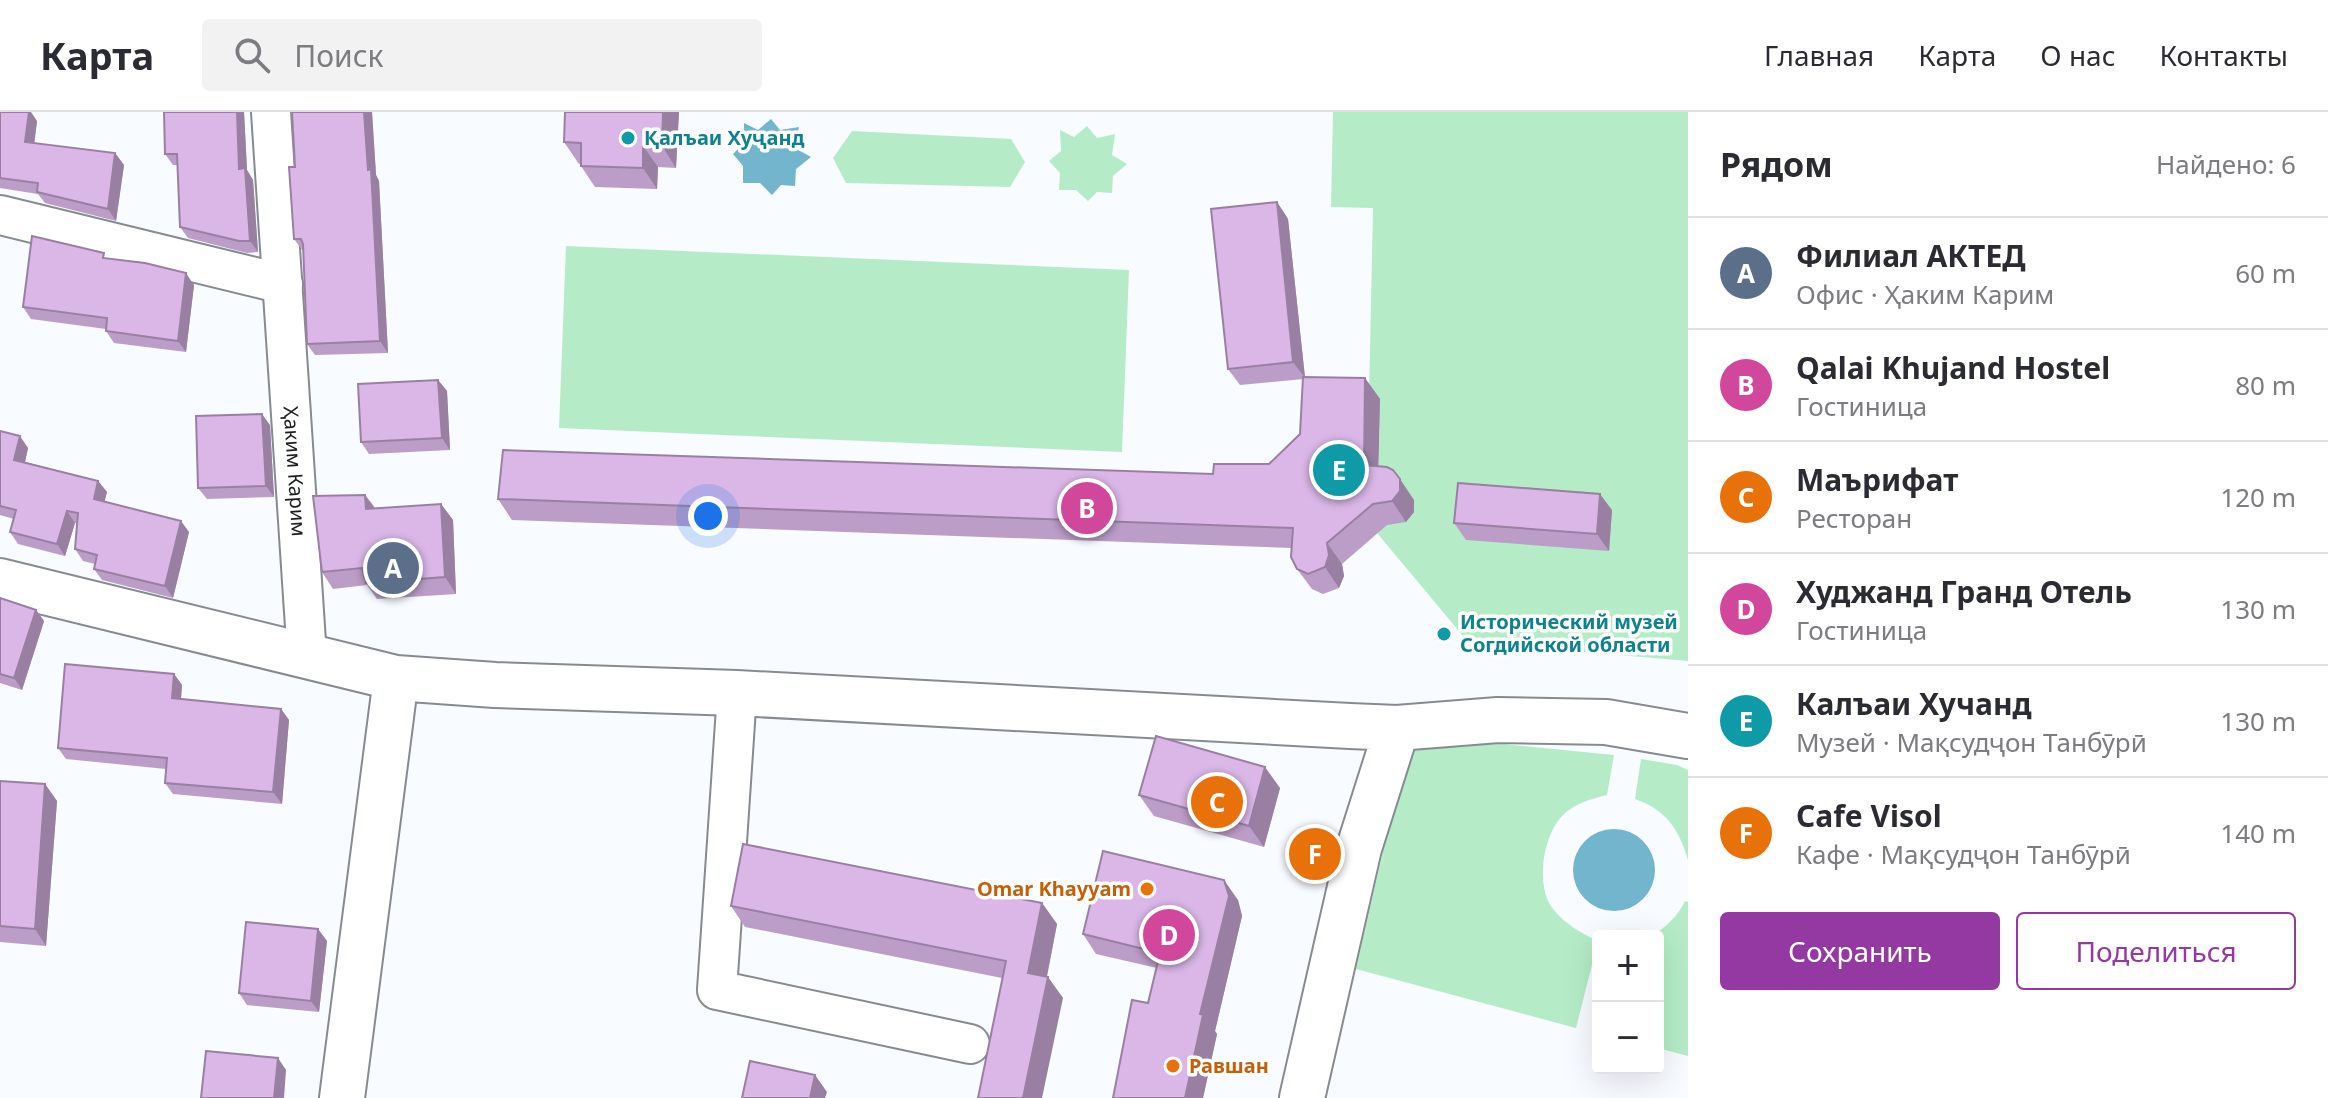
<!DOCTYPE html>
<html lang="ru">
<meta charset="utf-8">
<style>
:root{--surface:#fff;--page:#f2f2f3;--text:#2b2b33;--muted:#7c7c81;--line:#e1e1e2;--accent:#9438a2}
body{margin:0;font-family:"Noto Sans",sans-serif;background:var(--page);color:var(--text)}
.controls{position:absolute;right:24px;bottom:24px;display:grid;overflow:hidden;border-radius:8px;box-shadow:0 8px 32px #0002}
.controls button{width:72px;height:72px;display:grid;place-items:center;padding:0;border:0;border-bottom:2px solid var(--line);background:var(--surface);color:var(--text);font:40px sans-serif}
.you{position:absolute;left:708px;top:404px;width:28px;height:28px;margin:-20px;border:6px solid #fff;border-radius:50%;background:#1a73e8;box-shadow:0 0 0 12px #1a73e833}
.badge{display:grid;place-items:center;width:52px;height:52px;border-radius:50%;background:var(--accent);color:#fff;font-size:26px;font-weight:700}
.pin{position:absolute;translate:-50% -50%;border:4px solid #fff;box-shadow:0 2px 8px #0006}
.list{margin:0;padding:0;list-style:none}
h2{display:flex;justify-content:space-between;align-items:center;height:104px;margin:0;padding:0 32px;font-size:34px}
h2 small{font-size:26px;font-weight:400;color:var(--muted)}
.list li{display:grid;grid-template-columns:52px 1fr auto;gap:24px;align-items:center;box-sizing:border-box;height:112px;padding:0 32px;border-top:2px solid var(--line)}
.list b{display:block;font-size:30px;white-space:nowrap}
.list p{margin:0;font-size:26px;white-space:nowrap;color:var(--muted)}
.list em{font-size:26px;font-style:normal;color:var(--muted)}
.actions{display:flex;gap:16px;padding:24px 32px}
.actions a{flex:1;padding:18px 0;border:2px solid var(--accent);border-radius:8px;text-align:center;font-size:28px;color:var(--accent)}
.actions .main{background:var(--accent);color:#fff}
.icon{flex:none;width:44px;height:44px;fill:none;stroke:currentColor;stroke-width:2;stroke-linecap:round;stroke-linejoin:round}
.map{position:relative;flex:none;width:1688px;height:986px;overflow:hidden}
header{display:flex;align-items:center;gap:48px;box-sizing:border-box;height:112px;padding:0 40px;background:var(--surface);border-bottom:2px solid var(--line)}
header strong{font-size:38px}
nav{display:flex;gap:44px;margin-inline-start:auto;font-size:28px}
.search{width:560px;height:72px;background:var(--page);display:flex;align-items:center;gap:20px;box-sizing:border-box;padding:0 28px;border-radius:8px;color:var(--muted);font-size:30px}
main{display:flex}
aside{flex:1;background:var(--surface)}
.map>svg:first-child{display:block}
.green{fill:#b5ecc7}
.water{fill:#72b5cd}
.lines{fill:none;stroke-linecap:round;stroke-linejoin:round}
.minor-casing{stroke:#868b91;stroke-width:42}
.tertiary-casing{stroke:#868b91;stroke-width:48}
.minor{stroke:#fff;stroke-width:38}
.tertiary{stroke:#fff;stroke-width:44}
.wall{fill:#bb9dc7}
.shaded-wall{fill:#9980a2}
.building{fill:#dab7e7;stroke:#9980a2;stroke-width:2}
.culture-dot{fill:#0f9aa8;stroke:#fff;stroke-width:3}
.food-dot{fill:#e8710a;stroke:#fff;stroke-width:3}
.labels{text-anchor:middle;stroke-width:7;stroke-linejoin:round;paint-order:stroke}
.culture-label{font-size:20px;font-weight:bold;fill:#0d838f;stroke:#fff;text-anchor:start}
.street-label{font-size:20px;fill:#1b1d1f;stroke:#fff}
.food-label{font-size:20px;font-weight:bold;fill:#c56008;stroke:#fff;text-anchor:end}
</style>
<header>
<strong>Карта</strong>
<div class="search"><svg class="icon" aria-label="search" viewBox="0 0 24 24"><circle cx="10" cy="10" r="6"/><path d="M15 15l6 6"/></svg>Поиск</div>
<nav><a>Главная</a><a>Карта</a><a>О нас</a><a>Контакты</a></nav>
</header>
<main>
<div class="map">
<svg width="1688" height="986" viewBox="0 0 1688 986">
<rect width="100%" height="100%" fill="#f8fbff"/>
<!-- green -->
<path class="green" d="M1333,0H1688V549L1468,530L1377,421L1380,287H1369L1373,96L1331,95Z
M1087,14L1097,26L1115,22L1112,43L1127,52L1113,64L1112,81L1097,80L1088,89L1076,78H1059L1060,61L1049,49L1061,39L1060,18L1074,25Z
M852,19L1011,27L1025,50L1010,75L846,71L833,46Z
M566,134L1129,158L1122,340L559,316Z
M1432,625L1614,643L1607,683C1591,687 1575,691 1562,704C1543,724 1535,774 1553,797C1565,812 1581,821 1598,829L1576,916L1356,857L1403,652L1420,630Z
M1641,647L1677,653L1688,658V748C1679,717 1666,698 1635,687Z
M1685,789L1688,790V944L1658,936V824H1652C1666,815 1678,804 1685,789Z"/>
<!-- water -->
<path class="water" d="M771,7L780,18L799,15L795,36L811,45L796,57L795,74L781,73L772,83L760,71H743V54L733,42L744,31V11L758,18Z
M1573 758a41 41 0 1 1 82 0a41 41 0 1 1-82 0Z"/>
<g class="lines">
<defs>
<g id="minor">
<path id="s1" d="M271,0L307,545"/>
<path d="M0,103L283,172"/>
<path d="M737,581L717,878L970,932"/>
</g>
<path id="tertiary" d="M0,469L396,566L495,573L737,581L1350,614L1397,616L1498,608L1606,610L1688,624
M342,986L396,566
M1302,986L1359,736L1397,616"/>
</defs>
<!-- minor casing -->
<use href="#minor" class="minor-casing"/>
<!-- tertiary casing -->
<use href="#tertiary" class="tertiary-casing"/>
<!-- minor -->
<use href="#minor" class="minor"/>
<!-- tertiary -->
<use href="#tertiary" class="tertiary"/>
</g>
<!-- wall -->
<path class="wall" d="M0,0L37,9L34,31L115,41L124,53L116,109L45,91L38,82L0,76Z
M164,0H244L247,58L253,68L258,140L247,141L188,126L180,115L177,53H173L165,42Z
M292,0H372L376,63L379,69L388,241L315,243L307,232L303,139L294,127L295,55Z
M565,0H679L676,56L658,55L657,77L595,75L581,54V52H579L564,30Z
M1277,90L1288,107L1305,265L1365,266L1380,287L1378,354L1414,388V400L1406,410L1387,413L1342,452L1344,464L1339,476L1323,482L1312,477L1297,457L1292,436L512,408L498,387L1213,362L1269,352L1300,322L1303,267L1240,273L1228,257Z
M107,146L194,173L186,240L114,231L106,219V217L31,207L23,195Z
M438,268L447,279L450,338L369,342L361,330Z
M270,313L274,385L207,387L198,376Z
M0,319L28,336L25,350L98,369L107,380L104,390L189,420L173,486L102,468L94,457L95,452L83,449L75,437L78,411H75L65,444L18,432L10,420L14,407L0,403Z
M365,383L375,396L441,392L453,408L456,482L377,487L367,473L333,477L322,460Z
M1612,398L1609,439L1466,428L1454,411Z
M0,486L36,498L44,509L22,578L0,571Z
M174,562L182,573L181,587L281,597L289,608L282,692L173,682L165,671L166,657L66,647L58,636Z
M0,669L45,672L57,689L46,834L0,830Z
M1280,676L1264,735L1154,704L1139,683Z
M1238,788L1242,804L1215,919L1217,922L1203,986H1113L1148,891L1157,856L1096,842L1083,822Z
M1042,791L1057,812L1047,865L1063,886L1002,866L745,815L731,794Z
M318,817L327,829L319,900L247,893L239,881Z"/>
<!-- shaded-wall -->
<path class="shaded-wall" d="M29,0H31L37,9L33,42L25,30Z
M237,0H244L247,58L253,68L258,140L250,129L239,57Z
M364,0H372L376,63L379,69L388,241L380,229Z
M663,0H679L676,56L662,34Z
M643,34L658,55L657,77L643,56Z
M115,41L124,53L116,109L108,97Z
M1277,90L1288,107L1305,266L1293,250Z
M186,161L194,173L186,240L178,229Z
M1365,266L1380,287L1378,374L1364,353Z
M438,268L447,279L450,338L442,326Z
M262,302L270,313L274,385L266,374Z
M20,324L28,336L23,359L14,348Z
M1400,367L1414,388V400L1406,410L1392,389Z
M98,369L107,380L102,399L94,387Z
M1600,382L1612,398L1609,439L1597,422Z
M365,383L377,399L366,397Z
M441,392L453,408L456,482L445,465Z
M67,399L75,411L65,444L57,432Z
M181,409L189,420L173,486L165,474Z
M1327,431L1342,452L1344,464L1339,476L1325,455Z
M36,498L44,509L22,578L14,566Z
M174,562L182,573L180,598L172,586Z
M281,597L289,608L282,692L273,680Z
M1265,655L1280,676L1264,735L1249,714Z
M45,672L57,689L46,834L35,817Z
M1224,768L1238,788L1242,804L1215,919L1217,922L1203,986H1185Z
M1042,791L1057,812L1043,883L1028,861Z
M318,817L327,829L319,900L311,889Z
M1048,865L1063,886L1042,986H1023Z
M278,946L286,958L284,986H274Z
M815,963L827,980L825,986H810Z"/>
<!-- building -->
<path class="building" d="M0,0H29L25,30L115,41L108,97L37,80L38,71L0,66Z
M164,0H237L239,57L245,56L250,129H239L180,115L177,42H165Z
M292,0H364L368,58L371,57L380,229L307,232L303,132L301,127H294L289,55H295Z
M565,0H663L662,34H643V56L581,54V31L564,30Z
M1277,90L1293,250L1228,257L1211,97Z
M32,124L104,141L103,146L145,151L186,161L178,229L106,219L107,206L23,195Z
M1303,265L1365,266L1364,353L1387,355L1393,358L1400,367V379L1392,389L1373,392L1327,431L1329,443L1325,455L1308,462L1297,457L1291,445L1293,416L498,387L503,338L1213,362L1214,352H1269L1300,322Z
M438,268L442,326L361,330L358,272Z
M262,302L266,374L198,376L196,304Z
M0,319L20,324L14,348L98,369L94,387L181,409L165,474L94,457L97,443L75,437L78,401L67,399L57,432L10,420L16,398L0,394Z
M1458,371L1600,382L1597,422L1454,411Z
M365,383L366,397L441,392L445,465L366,471L362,456L322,460L313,384Z
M0,486L36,498L14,566L0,562Z
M65,552L174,562L172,586L281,597L273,680L165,671L167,646L58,636Z
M1156,624L1265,655L1249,714L1139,683Z
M0,669L45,672L35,817L0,814Z
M743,732L1042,791L1028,861L1048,865L1023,986H978L1006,849L731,794Z
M1103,739L1224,768L1229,784L1200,902L1203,903L1185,986H1113L1132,888L1148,891L1160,841L1083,822Z
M246,810L318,817L311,889L239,881Z
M206,939L278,946L274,986H201Z
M750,949L815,963L810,986H742Z"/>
<!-- markers -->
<g class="culture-dot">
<circle cx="628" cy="26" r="8"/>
<circle cx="1444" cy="522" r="8"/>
</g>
<g class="food-dot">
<circle cx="1147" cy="777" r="8"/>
<circle cx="1173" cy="954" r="8"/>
</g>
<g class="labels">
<!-- culture labels -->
<g class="culture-label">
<text x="644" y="33">Қалъаи Хуҷанд</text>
<text x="1460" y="517">Исторический музей<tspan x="1460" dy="23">Согдийской области</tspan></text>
</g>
<!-- street labels -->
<g class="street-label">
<text dy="7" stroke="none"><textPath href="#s1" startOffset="360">Ҳаким Карим</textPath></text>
</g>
<!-- food labels -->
<g class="food-label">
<text x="1131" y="784">Omar Khayyam</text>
<text x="1189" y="961" text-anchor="start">Равшан</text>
</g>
</g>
</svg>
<div class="controls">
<button>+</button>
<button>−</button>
</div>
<div class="you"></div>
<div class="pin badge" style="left:393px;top:456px;background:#5c6f8a">A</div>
<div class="pin badge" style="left:1087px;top:396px;background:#d1479c">B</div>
<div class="pin badge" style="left:1217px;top:690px;background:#e8710a">C</div>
<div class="pin badge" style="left:1169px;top:823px;background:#d1479c">D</div>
<div class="pin badge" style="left:1339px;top:358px;background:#0f9aa8">E</div>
<div class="pin badge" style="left:1315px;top:742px;background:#e8710a">F</div>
</div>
<aside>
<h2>Рядом<small>Найдено: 6</small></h2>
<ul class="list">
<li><span class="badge" style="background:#5c6f8a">A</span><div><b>Филиал AКТЕД</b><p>Офис · Ҳаким Карим</p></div><em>60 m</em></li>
<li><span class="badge" style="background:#d1479c">B</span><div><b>Qalai Khujand Hostel</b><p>Гостиница</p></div><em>80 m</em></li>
<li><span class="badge" style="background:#e8710a">C</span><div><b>Маърифат</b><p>Ресторан</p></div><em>120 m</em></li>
<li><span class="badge" style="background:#d1479c">D</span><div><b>Худжанд Гранд Отель</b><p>Гостиница</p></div><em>130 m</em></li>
<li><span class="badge" style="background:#0f9aa8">E</span><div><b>Калъаи Хучанд</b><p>Музей · Мақсудҷон Танбӯрӣ</p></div><em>130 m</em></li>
<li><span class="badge" style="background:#e8710a">F</span><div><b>Cafe Visol</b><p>Кафе · Мақсудҷон Танбӯрӣ</p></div><em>140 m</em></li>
</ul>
<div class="actions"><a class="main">Сохранить</a><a>Поделиться</a></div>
</aside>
</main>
